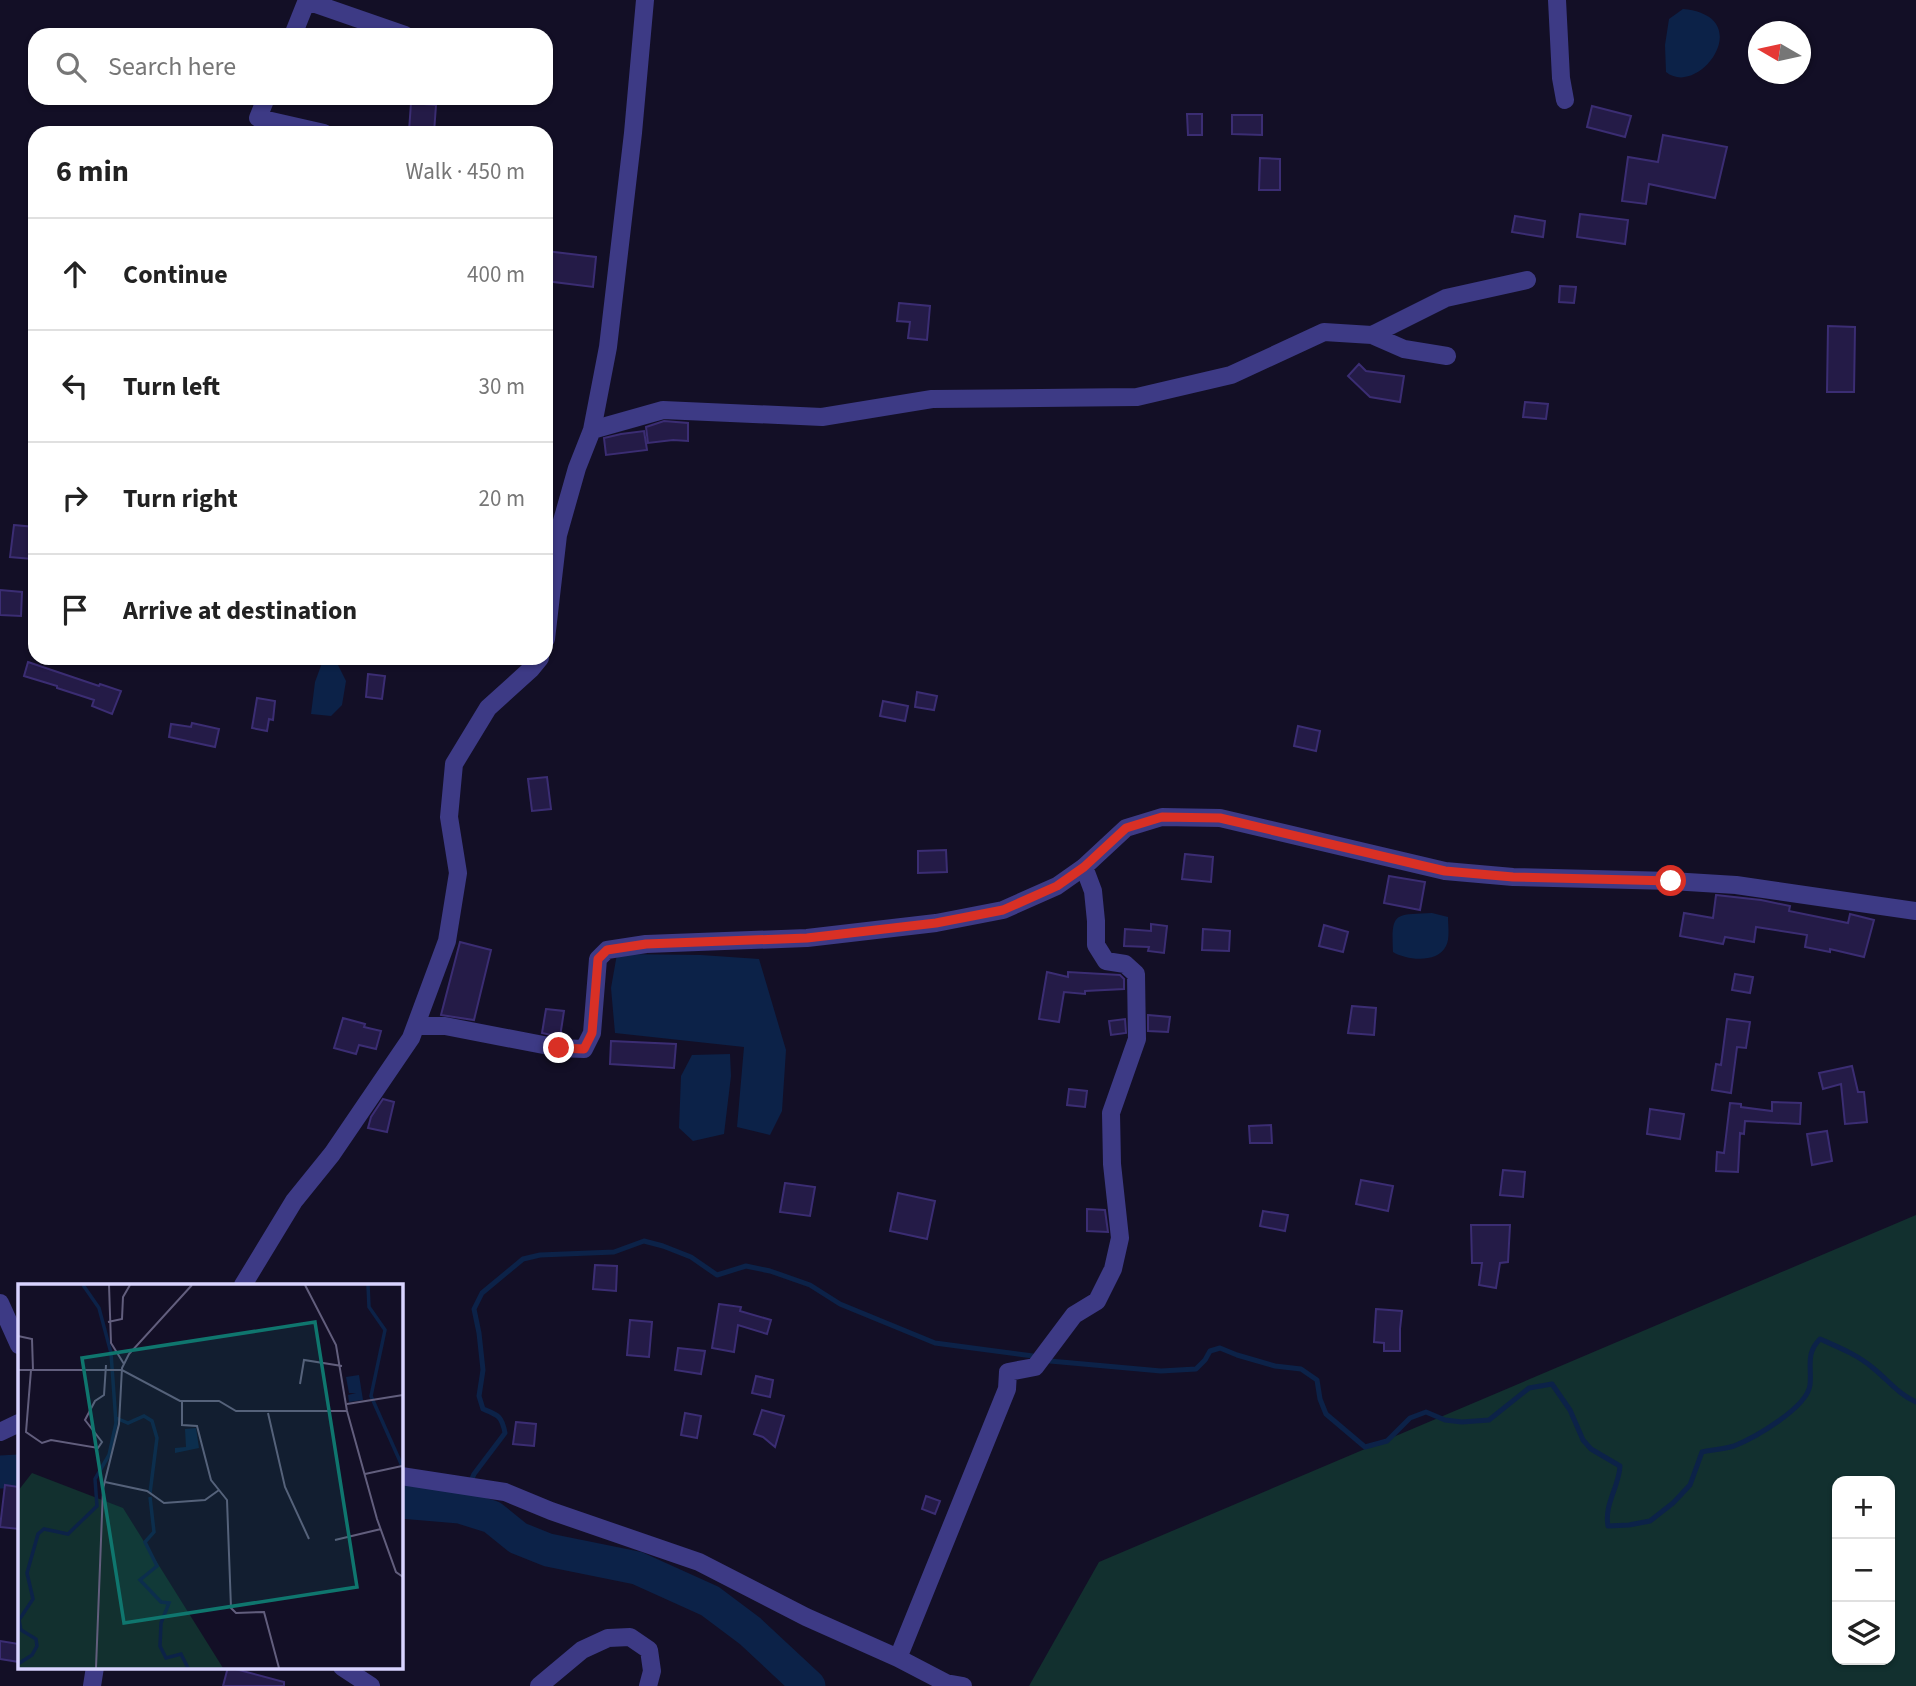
<!DOCTYPE html>
<meta charset="utf-8">
<style>
:root{--surface:#fff;--page:#f2f2f2;--text:#222;--muted:#767676;--line:#e0e0e0}
body{margin:0;font-family:"Source Sans 3",sans-serif;background:var(--page);color:var(--text)}
.controls{position:absolute;right:21px;bottom:21px;display:grid;overflow:hidden;border-radius:14px;box-shadow:0 2px 5px #0004}
.controls button{width:63px;height:63px;display:grid;place-items:center;padding:0;border:0;border-bottom:2px solid var(--line);background:var(--surface);color:var(--text);font:35px sans-serif}
.compass{position:absolute;left:1748px;top:21px;width:63px;height:63px;border-radius:50%;background:var(--surface);box-shadow:0 2px 5px #0004;rotate:279deg}
.stop{position:absolute;width:21px;height:21px;margin:-16px;border:5px solid #d93025;border-radius:50%;background:#fff}
.stop.end{background:#d93025;border-color:#fff;box-shadow:0 2px 7px #0008}
.list{margin:0;padding:0;list-style:none}
h2{display:flex;justify-content:space-between;align-items:center;height:91px;margin:0;padding:0 28px;font-size:30px}
h2 small{font-size:23px;font-weight:400;color:var(--muted)}
.list li{display:grid;grid-template-columns:46px 1fr auto;gap:21px;align-items:center;box-sizing:border-box;height:112px;padding:0 28px;border-top:2px solid var(--line)}
.list b{display:block;font-size:26px;white-space:nowrap}
.list em{font-size:23px;font-style:normal;color:var(--muted)}
.icon{flex:none;width:38px;height:38px;fill:none;stroke:currentColor;stroke-width:2;stroke-linecap:round;stroke-linejoin:round}
.map{position:relative;flex:none;width:1916px;height:1686px;overflow:hidden}
.search{position:absolute;background:var(--surface);box-shadow:0 2px 5px #0004;left:28px;top:28px;width:525px;height:77px;display:flex;align-items:center;gap:18px;box-sizing:border-box;padding:0 24px;border-radius:21px;color:var(--muted);font-size:26px}
.panel{position:absolute;background:var(--surface);box-shadow:0 2px 5px #0004;left:28px;top:126px;width:525px;height:539px;border-radius:21px}
.map>svg:first-child{display:block}
.green{fill:#12302f;fill-rule:evenodd}
.water{fill:#0c2248}
.lines{fill:none;stroke-linecap:round;stroke-linejoin:round}
.stream{stroke:#0c2248;stroke-width:5}
.river{stroke:#0c2248;stroke-width:33}
.building{fill:#241b47;stroke:#3b2d73;stroke-width:2}
.minor{stroke:#3d3a85;stroke-width:18}
.route{stroke:#d93025;stroke-width:9}
.inset-river{fill:none;stroke:#0c2248;stroke-width:3.5}
.inset-road{fill:none;stroke:#625e7d;stroke-width:2}
.view{fill:#0f766e;fill-opacity:0.15;stroke:#0f766e;stroke-width:3.5}
.inset-edge{fill:none;stroke:#d9d4ff;stroke-width:3.5}
</style>
<div class="map">
<svg width="1916" height="1686" viewBox="0 0 1916 1686">
<rect width="100%" height="100%" fill="#130f26"/>
<!-- green -->
<path class="green" d="M1916,1215V1686H1029L1099,1562ZM1837,1481H1890V1660H1837Z"/>
<!-- water -->
<path class="water" d="M1683,9C1759,16 1699,99 1666,72L1665,45L1669,19Z
M322,663L338,665L346,681L342,705L331,716L311,714L315,682Z
M1432,913L1448,917C1448,926 1450,938 1446,946C1437,964 1406,960 1393,952C1391,911 1395,915 1432,913Z
M617,954L701,955L759,959L786,1050L782,1111L770,1135L737,1127L744,1047L615,1033L611,988Z
M730,1054L731,1076L724,1134L693,1141L679,1128L681,1076L692,1055Z"/>
<g class="lines">
<!-- stream -->
<path class="stream" d="M1050,1361L1161,1371L1196,1369L1205,1360L1210,1351L1220,1348L1237,1355L1275,1366L1301,1369L1317,1380L1320,1399L1326,1414L1365,1447L1387,1441L1410,1418L1426,1412L1445,1420L1462,1422L1489,1420L1529,1388L1552,1384L1570,1410L1583,1440L1591,1449L1620,1466C1619,1487 1604,1504 1608,1526L1629,1525L1650,1521L1673,1503L1690,1485L1702,1452C1712,1450 1724,1449 1734,1446C1754,1438 1807,1408 1810,1385C1812,1367 1805,1354 1820,1339C1838,1347 1858,1355 1873,1368C1888,1380 1898,1394 1916,1402
M460,1507L474,1474L505,1433C502,1416 498,1415 483,1409L479,1396L483,1370L479,1333L474,1309L482,1293L523,1259L540,1255L614,1252L644,1241L663,1246L691,1257L717,1275L746,1266L770,1271L810,1285L840,1304L935,1343L1033,1356"/>
<!-- river -->
<path class="river" d="M0,1472L19,1471
M401,1502L460,1507L492,1517L518,1538L548,1550L637,1568L710,1601L750,1631L809,1686"/>
</g>
<!-- building -->
<path class="building" d="M411,103L436,105L434,133L409,131Z
M1592,106L1631,116L1625,137L1587,127Z
M1187,114H1202V135H1188Z
M1232,115H1262V135L1232,134Z
M1663,135L1727,147L1715,198L1649,184L1646,204L1622,201L1628,157L1658,162Z
M1260,158L1280,159V190H1259Z
M1580,214L1628,220L1625,244L1577,237Z
M1515,216L1545,221L1543,237L1512,232Z
M546,251L596,257L593,287L546,281Z
M1560,286L1576,287L1574,303L1559,302Z
M899,303L930,306L927,340L908,338L910,322L897,321Z
M1828,326L1855,327L1854,392H1827Z
M1359,364L1366,371L1404,376L1400,402L1370,397L1348,376Z
M1525,402L1548,404L1546,419L1523,417Z
M664,421L688,423V441L673,440L648,443L646,427Z
M644,431L647,450L606,455L604,438L621,434Z
M14,525L35,527L32,559L10,557Z
M0,590L22,592L21,616L0,615Z
M28,662L99,686L100,684L121,691L112,714L92,706L94,700L57,688V686L24,676Z
M368,674L385,676L382,699L366,697Z
M917,692L937,696L934,710L915,707Z
M257,698L275,701L273,720L269,719L267,731L252,728Z
M883,701L908,706L905,721L880,716Z
M192,723L219,729L215,747L169,737L171,724L191,727Z
M1298,726L1320,731L1316,751L1294,746Z
M547,777L551,809L532,811L528,779Z
M946,850L947,872L918,873V851Z
M1185,854L1213,857L1211,882L1182,879Z
M1389,876L1425,882L1420,910L1384,903Z
M1716,895L1761,900L1790,906L1789,911L1848,923L1850,914L1874,920L1864,957L1830,949V952L1805,947L1807,935L1756,927L1754,942L1725,937L1723,944L1680,936L1684,913L1713,918Z
M1151,924L1167,926L1164,953L1148,951L1149,947L1124,946L1125,929L1151,931Z
M1324,925L1348,932L1343,952L1319,946Z
M1203,929L1230,931L1229,951L1202,950Z
M460,942L491,950L474,1020L441,1015Z
M1047,972L1068,977V972L1120,975L1124,979V989L1085,991V994L1064,992L1059,1022L1039,1019Z
M1735,974L1753,977L1750,993L1732,990Z
M1352,1006L1376,1008L1374,1035L1348,1033Z
M546,1009L564,1011L560,1037L542,1033Z
M1148,1015L1170,1017L1168,1032L1148,1031Z
M343,1018L365,1024L364,1027L381,1031L376,1049L359,1045L356,1054L334,1048Z
M1125,1019L1126,1033L1111,1035L1109,1021Z
M1727,1019L1750,1022L1746,1048L1737,1047L1731,1093L1712,1090L1716,1064L1721,1065Z
M611,1041L676,1044L674,1068L610,1064Z
M1852,1066L1858,1092H1864L1867,1122L1845,1124L1841,1084L1823,1089L1819,1073Z
M1069,1089L1087,1091L1085,1107L1067,1105Z
M383,1099L394,1102L387,1132L368,1128L371,1117Z
M1772,1102L1801,1103L1800,1124L1745,1121L1744,1134L1740,1133L1738,1172L1716,1171L1717,1152L1724,1153L1730,1103L1741,1104V1107L1772,1111Z
M1650,1109L1684,1114L1680,1139L1647,1134Z
M1271,1125L1272,1143H1250L1249,1126Z
M1827,1131L1832,1161L1812,1165L1807,1134Z
M1503,1170L1525,1172L1523,1197L1500,1195Z
M1361,1180L1393,1186L1388,1211L1356,1204Z
M785,1183L815,1187L810,1216L780,1212Z
M898,1193L935,1201L927,1239L890,1231Z
M1087,1209L1105,1210L1108,1232L1087,1231Z
M1263,1211L1288,1215L1285,1231L1260,1226Z
M1471,1225H1510L1508,1262L1500,1263L1496,1288L1479,1285L1482,1263H1472Z
M595,1265L617,1266L616,1291L593,1289Z
M719,1304L741,1307L740,1311L771,1320L767,1334L738,1325L734,1352L712,1348Z
M1376,1309L1402,1311L1400,1329V1351H1384V1343L1374,1342Z
M630,1320L652,1322L649,1357L627,1355Z
M678,1348L705,1351L701,1374L675,1370Z
M756,1376L773,1380L770,1397L752,1393Z
M762,1410L784,1416L775,1447L763,1437L754,1434Z
M685,1413L701,1416L697,1438L681,1435Z
M516,1422L536,1424L534,1446L513,1444Z
M5,1485L19,1487V1529L0,1527Z
M926,1496L940,1501L935,1514L922,1509Z
M0,1641L19,1644V1662L0,1659Z
M228,1667L284,1682V1686H223Z"/>
<g class="lines">
<!-- minor -->
<path class="minor" d="M1557,0L1561,78L1565,100
M307,1L405,35
M293,35L307,0
M266,98L258,118L324,133
M1372,335L1404,349L1447,356
M592,430L663,410L822,417L932,399L1137,397L1231,375L1324,332L1372,335L1446,298L1527,280
M546,639L558,535L577,468L592,430L608,347L633,133L645,0
M416,1026H445L559,1048L584,1049L592,1033L598,959L607,950L646,944L807,938L936,923L1003,910L1057,886L1084,867L1126,828L1162,817L1220,818L1445,871L1513,877L1671,881L1736,885L1916,911
M243,1285L294,1201L332,1154L411,1038L447,941L458,873L449,817L454,764L488,708L531,669L540,658
M0,1303L19,1345
M0,1432L19,1423
M401,1476L505,1492L551,1511L699,1562L806,1617L898,1658L946,1683L963,1686
M898,1658L1007,1389L1008,1372L1035,1367L1074,1315L1097,1301L1113,1269L1120,1238L1112,1164L1111,1113L1137,1039L1136,974L1125,964L1106,961L1096,945V921L1093,891L1084,867
M342,1667L371,1686
M92,1686L95,1667
M539,1686L582,1650L608,1638L630,1637L649,1650L652,1671L648,1686"/>
</g>
<g class="lines">
<!-- route -->
<path class="route" d="M559,1048L584,1049L592,1033L598,959L607,950L646,944L807,938L936,923L1003,910L1057,886L1084,867L1126,828L1162,817L1220,818L1445,871L1513,877L1671,881"/>
</g>
<!-- overview -->
<g transform="translate(18 1284)">
<rect width="385" height="385" fill="#130f26"/>
<path d="M14,189L105,224L205,384H0V207Z" fill="#12302f"/>
<path d="M341,91L345,116L331,118L330,111L338,109H331L328,93ZM178,144L181,164L157,169V164L168,163L167,145Z" fill="#0c2248"/>
<path class="inset-river" d="M350,1L351,23L367,46L353,112L385,184M98,134L110,139L126,132L134,137L139,154L132,209M132,213L136,248L127,258L139,282L122,296L143,318L151,319L143,339L142,362L148,374L163,370L170,384M0,380L14,371L19,362L18,355L3,346L1,336L15,315L9,289L20,250L26,245L50,250L79,222L77,195L91,171L98,139L93,69L81,24L65,1"/>
<path class="inset-road" d="M91,1L93,59L106,80M287,1L318,61L329,127M90,38L104,35L105,13L112,1M0,52L14,55L15,86M0,86H104L162,117H201L218,127H329L359,235L378,288L385,293M13,86L8,148L24,159L33,156L80,164L84,158L67,136L77,117L86,111L88,81M282,100L286,76L324,82M164,118V141L179,142L193,196L209,216L213,324L218,329L246,328L261,384M329,120L385,111M250,129L267,203L291,255M347,190L384,182M87,198L129,207L146,219L187,216L201,206M317,256L363,245M78,384L85,205L101,140L104,84L111,70L174,1"/>
<path class="view" d="M297,38L339,303L106,339L64,74Z"/>
<rect width="385" height="385" class="inset-edge"/>
</g>
</svg>
<div class="controls">
<button>+</button>
<button>−</button>
<button><svg class="icon" aria-label="layers" viewBox="0 0 24 24"><path d="M12 4l9 5-9 5-9-5zM3 14l9 5 9-5"/></svg></button>
</div>
<svg class="compass" viewBox="-18 -18 36 36"><path d="M0-13l5 13h-10z" fill="#e53935"/><path d="M0 13l5-13h-10z" fill="#767676"/></svg>
<div class="stop" style="left:1671px;top:881px"></div>
<div class="stop end" style="left:559px;top:1048px"></div>
<div class="search"><svg class="icon" aria-label="search" viewBox="0 0 24 24"><circle cx="10" cy="10" r="6"/><path d="M15 15l6 6"/></svg>Search here</div>
<section class="panel">
<h2>6 min<small>Walk · 450 m</small></h2>
<ul class="list">
<li><svg class="icon" aria-label="ahead" viewBox="0 0 24 24"><path d="M12 20V5M6 11l6-6 6 6"/></svg><div><b>Continue</b></div><em>400 m</em></li>
<li><svg class="icon" aria-label="left" viewBox="0 0 24 24"><path d="M17 20v-9H6M10 6l-5 5 5 5"/></svg><div><b>Turn left</b></div><em>30 m</em></li>
<li><svg class="icon" aria-label="right" viewBox="0 0 24 24"><path d="M7 20v-9h11M14 6l5 5-5 5"/></svg><div><b>Turn right</b></div><em>20 m</em></li>
<li><svg class="icon" aria-label="arrive" viewBox="0 0 24 24"><path d="M6 21V4h12l-3 4 3 4H6"/></svg><div><b>Arrive at destination</b></div></li>
</ul>
</section>
</div>
